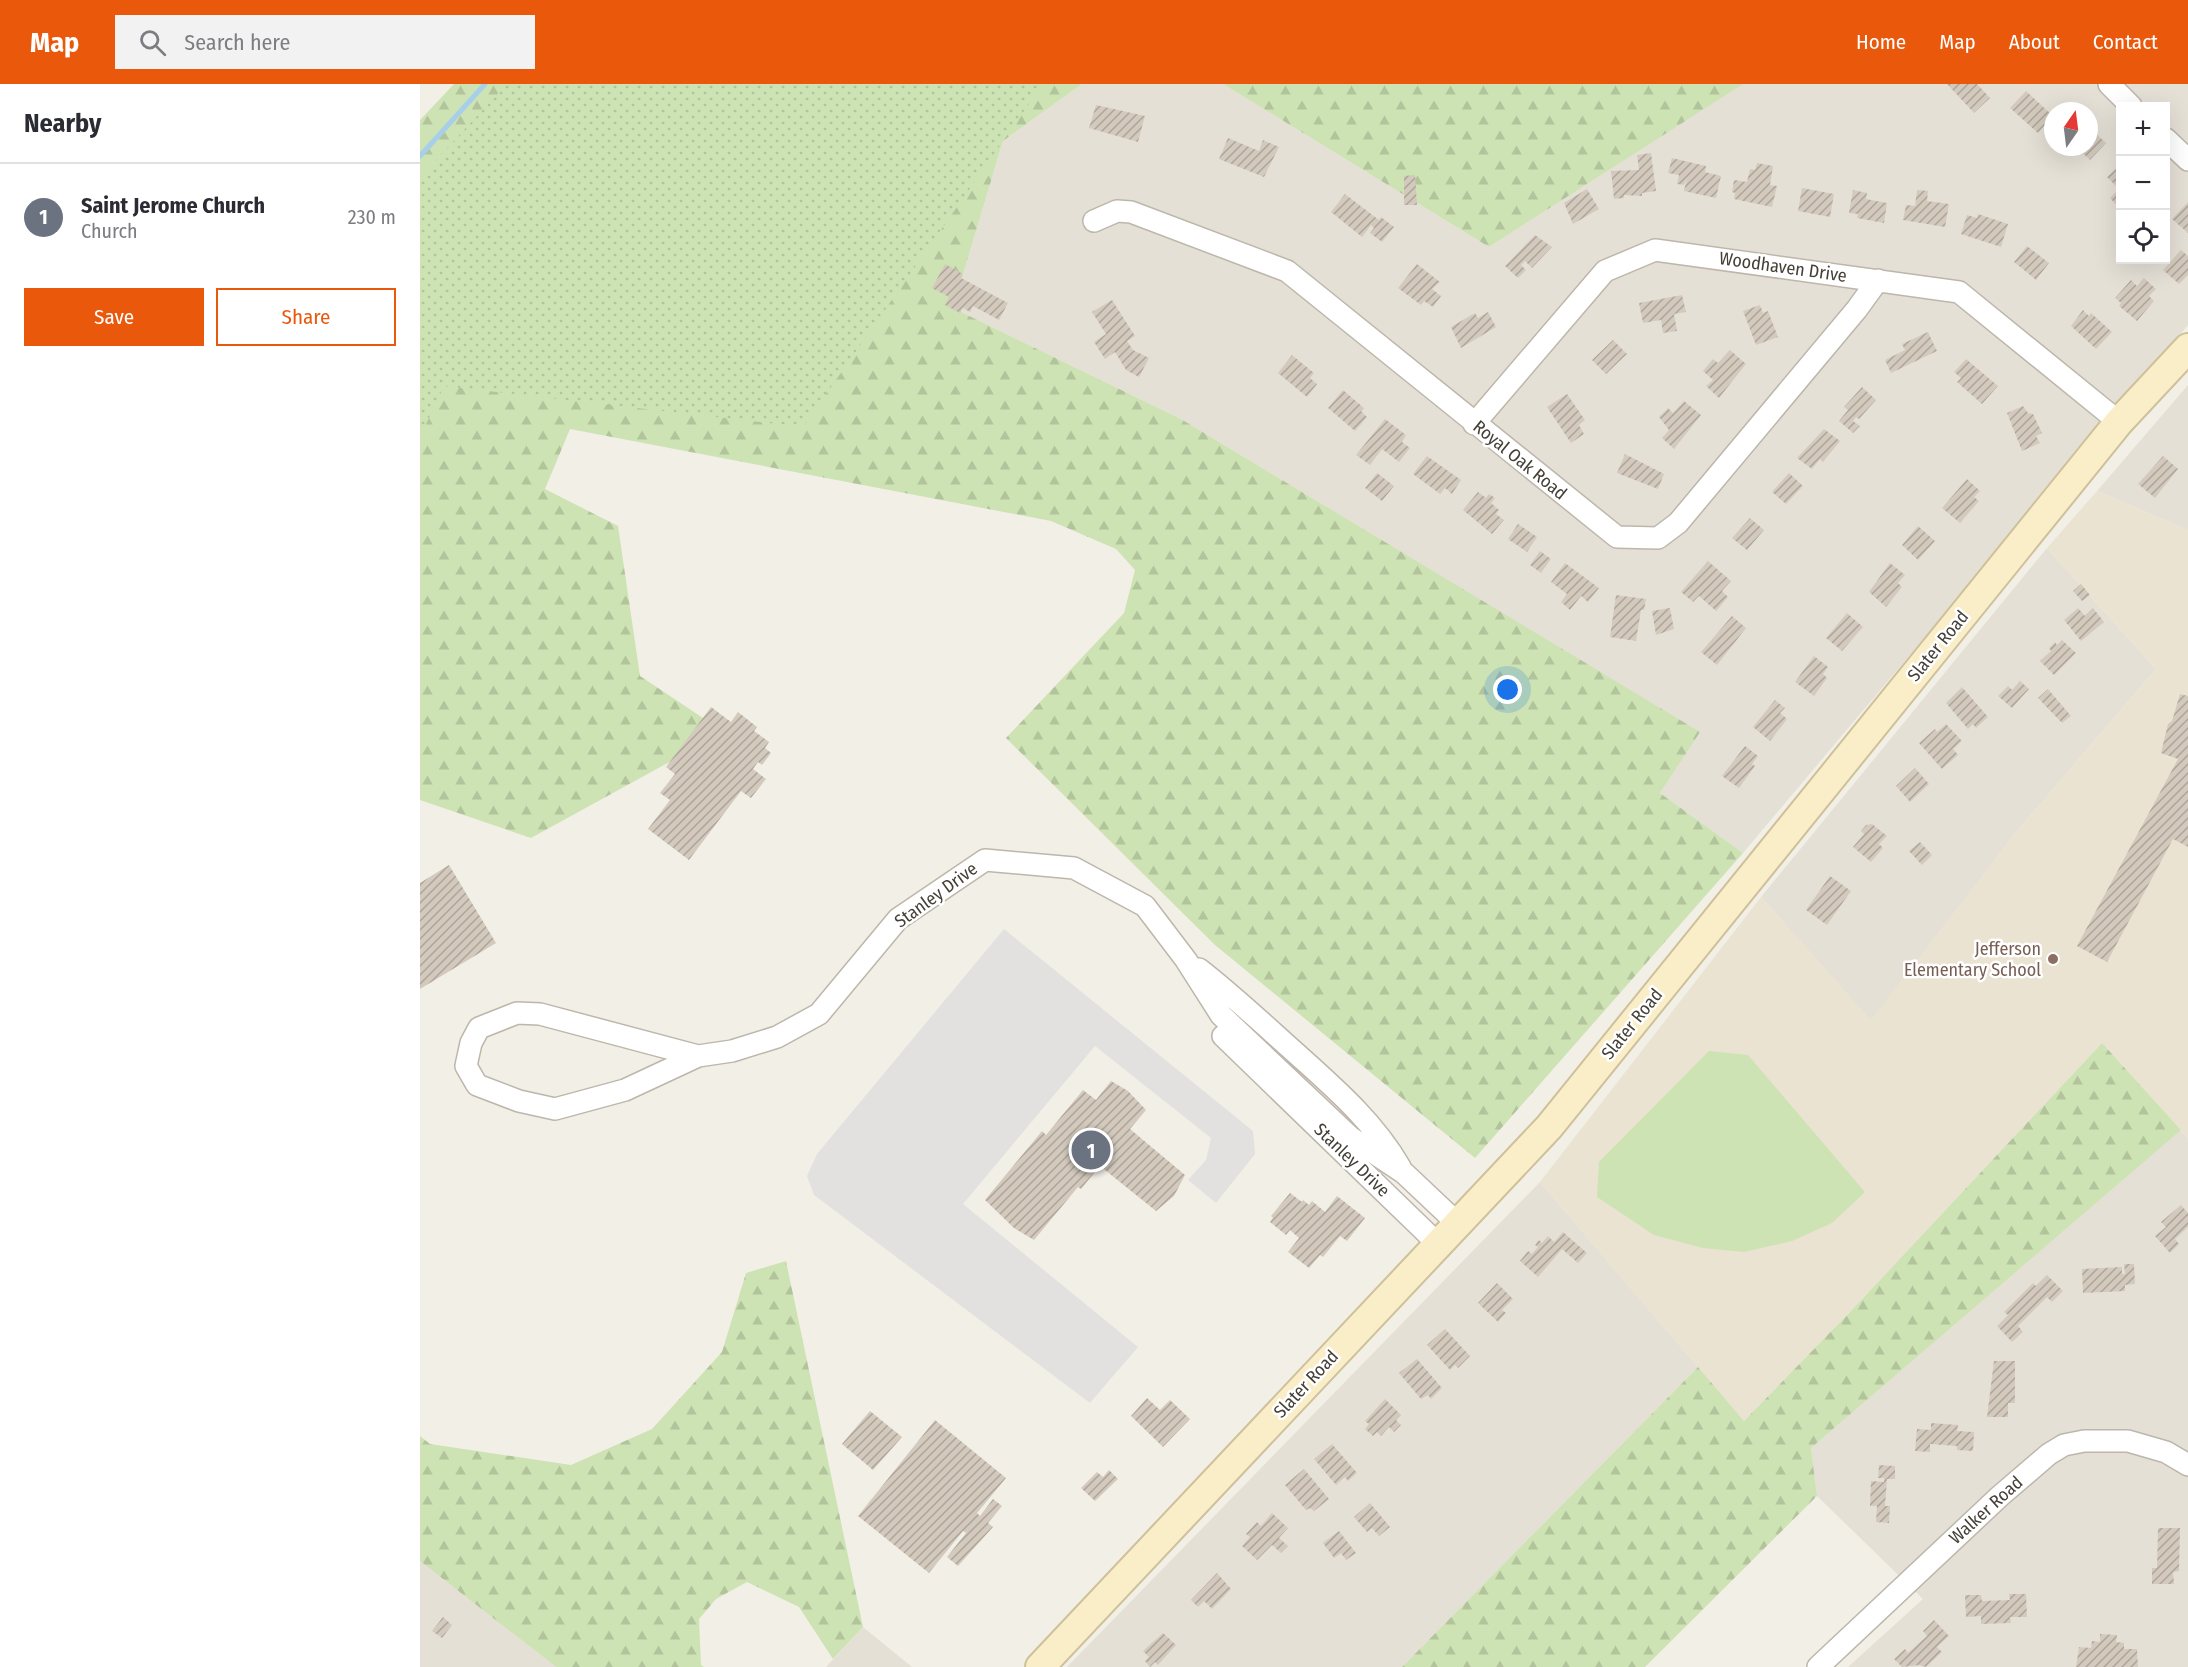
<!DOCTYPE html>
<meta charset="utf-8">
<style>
:root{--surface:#fff;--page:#f2f2f3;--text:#2b2b33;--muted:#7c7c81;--line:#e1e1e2;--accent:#ea580c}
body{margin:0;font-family:"Fira Sans Condensed",sans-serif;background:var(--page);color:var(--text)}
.controls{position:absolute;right:18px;top:18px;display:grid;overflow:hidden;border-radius:0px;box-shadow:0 6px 24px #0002}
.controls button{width:54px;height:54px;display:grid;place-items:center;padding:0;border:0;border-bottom:2px solid var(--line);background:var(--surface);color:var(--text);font:30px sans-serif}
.compass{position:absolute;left:1624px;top:18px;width:54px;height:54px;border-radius:50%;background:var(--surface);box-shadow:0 6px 24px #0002;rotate:14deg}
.you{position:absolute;left:1088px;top:606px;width:21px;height:21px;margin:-15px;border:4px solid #fff;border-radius:50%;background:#1a73e8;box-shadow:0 0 0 9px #1a73e833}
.badge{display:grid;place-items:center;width:39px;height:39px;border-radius:50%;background:var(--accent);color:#fff;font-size:20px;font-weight:700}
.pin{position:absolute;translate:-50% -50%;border:3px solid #fff;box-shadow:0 2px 6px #0006}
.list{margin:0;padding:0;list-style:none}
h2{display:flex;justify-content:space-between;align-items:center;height:78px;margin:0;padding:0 24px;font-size:26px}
h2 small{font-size:20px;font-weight:400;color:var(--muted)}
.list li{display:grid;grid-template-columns:39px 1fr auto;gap:18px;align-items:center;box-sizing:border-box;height:108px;padding:0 24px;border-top:2px solid var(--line)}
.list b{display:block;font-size:22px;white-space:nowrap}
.list p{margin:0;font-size:20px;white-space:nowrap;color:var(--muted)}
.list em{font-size:20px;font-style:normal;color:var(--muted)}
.actions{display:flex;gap:12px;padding:18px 24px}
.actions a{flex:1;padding:14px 0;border:2px solid var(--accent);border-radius:0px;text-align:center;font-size:21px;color:var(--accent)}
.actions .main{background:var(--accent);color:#fff}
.icon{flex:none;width:33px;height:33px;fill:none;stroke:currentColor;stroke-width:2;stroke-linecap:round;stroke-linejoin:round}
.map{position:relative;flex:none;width:1768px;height:1583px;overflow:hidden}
header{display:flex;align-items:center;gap:36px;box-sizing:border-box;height:84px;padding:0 30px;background:var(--accent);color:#fff}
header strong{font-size:28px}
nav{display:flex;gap:33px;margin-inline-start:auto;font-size:21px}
.search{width:420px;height:54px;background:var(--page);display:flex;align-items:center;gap:15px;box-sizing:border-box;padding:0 21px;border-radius:0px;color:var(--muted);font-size:22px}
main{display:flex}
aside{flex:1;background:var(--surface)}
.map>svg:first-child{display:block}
.residential{fill:#e5e0d6;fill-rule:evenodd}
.education{fill:#eae3d2}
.green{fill:#cde3b3}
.forest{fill:url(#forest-firs)}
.park{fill:url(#park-dots)}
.parking{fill:#e3e1df}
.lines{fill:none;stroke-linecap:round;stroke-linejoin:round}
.stream{stroke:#a8cfea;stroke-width:5}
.building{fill:url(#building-hatch)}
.minor-casing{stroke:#bdb6aa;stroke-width:24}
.secondary-casing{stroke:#cec19a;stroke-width:32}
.minor{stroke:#fff;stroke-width:21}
.secondary{stroke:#faeec9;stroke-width:28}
.education-dot{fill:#8d6e63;stroke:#fff;stroke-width:2}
.labels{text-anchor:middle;stroke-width:5;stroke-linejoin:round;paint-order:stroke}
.street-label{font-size:18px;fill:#443f37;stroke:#fff}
.education-label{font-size:18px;fill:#785e54;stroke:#fff;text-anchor:end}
</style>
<header>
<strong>Map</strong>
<div class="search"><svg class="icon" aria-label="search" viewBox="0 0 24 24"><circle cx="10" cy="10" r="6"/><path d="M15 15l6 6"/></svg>Search here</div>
<nav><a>Home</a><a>Map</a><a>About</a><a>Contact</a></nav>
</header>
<main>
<aside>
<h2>Nearby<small></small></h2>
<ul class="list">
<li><span class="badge" style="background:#6b7280">1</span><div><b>Saint Jerome Church</b><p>Church</p></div><em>230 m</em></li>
</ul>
<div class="actions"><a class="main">Save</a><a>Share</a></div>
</aside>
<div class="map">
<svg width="1768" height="1583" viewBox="0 0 1768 1583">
<defs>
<pattern id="forest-firs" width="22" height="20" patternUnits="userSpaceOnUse" patternTransform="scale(1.5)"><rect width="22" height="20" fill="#cde3b3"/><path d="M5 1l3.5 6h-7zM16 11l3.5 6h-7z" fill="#b1c49b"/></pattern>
<pattern id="park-dots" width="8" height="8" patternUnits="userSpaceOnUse" patternTransform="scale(1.5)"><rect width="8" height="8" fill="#cde3b3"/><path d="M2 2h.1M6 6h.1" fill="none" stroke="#b1c49b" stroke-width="1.8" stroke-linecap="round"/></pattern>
<pattern id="building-hatch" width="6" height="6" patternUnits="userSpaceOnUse" patternTransform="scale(1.5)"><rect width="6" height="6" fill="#d3cabd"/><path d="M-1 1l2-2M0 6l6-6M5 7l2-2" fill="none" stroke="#ada59a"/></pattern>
</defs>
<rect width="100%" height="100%" fill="#f2efe7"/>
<!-- residential -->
<path class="residential" d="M662,0H803L1069,163L1322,0H1768V241L1323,769L1240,709L1279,648L761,335L533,224L583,57ZM1700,22H1746V176H1700ZM1633,27H1669V63H1633Z
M1768,301V446L1677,407Z
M1627,464L1736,585L1598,746L1451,937L1341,813Z
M1760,1046L1768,1054V1583H1428L1503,1515L1397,1412L1391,1364Z
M1120,1098L1278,1283L982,1583H647Z
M0,1477L136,1583H0Z
M443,1543L492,1583H406Z"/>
<!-- education -->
<path class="education" d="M1677,407L1768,446V1054L1682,959L1431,1227L1324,1337L1120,1098L1341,813L1451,936L1598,746L1736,585L1627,464Z"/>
<!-- green -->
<path class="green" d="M1289,967L1328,971L1445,1108L1412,1139L1372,1157L1324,1168L1283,1164L1234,1151L1177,1113L1179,1078Z"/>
<!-- forest -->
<path class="forest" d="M34,0H662L583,57L533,224L761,335L1280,648L1240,709L1323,769L1055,1074L795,861L586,654L704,529L715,486L696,465L631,437L150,345L125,405L198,442L220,592L304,648L111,754L0,716V36Z
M803,0H1323L1069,163Z
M1682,959L1761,1046L1391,1364L1397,1412L1225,1583H982L1278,1283L1324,1337L1431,1227Z
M366,1177L443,1543L413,1575L379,1523L327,1498L296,1515L279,1535L281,1581L284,1583H136L0,1477V1352L10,1360L151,1381L232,1345L302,1268L326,1189Z"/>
<!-- park -->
<path class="park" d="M87,0H623L383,343L24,302L0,353V93Z"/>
<!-- parking -->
<path class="parking" d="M584,845L833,1047L835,1070L796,1119L768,1096L786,1076L791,1054L675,962L543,1120L718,1263L670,1319L394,1111L387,1092L397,1070Z"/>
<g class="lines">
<!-- stream -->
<path class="stream" d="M0,72L65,0"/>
</g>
<!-- building -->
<path class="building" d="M1527,0H1557L1570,14L1554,29Z
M1606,7L1633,32L1618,49L1590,24Z
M676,21L725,32L718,58L669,44Z
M1669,43L1686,59L1670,76L1656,63H1669Z
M808,54L839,67L843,56L859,63L844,93L799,75Z
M1231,69L1236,107L1222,109V112L1204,111V114L1194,115L1191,87L1219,86L1217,71Z
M1252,74L1286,82L1285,88L1301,92L1296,114L1264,107L1267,93L1264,101L1257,100L1259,91L1248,89Z
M1337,79L1353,82L1350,101L1357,102L1352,123L1314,115L1315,109L1312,108L1314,96L1327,98L1330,85L1335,86Z
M1700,81V125L1690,114L1699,105L1687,93Z
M995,91L997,121H984V92Z
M1382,104L1414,110L1410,133L1378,127Z
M1167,105L1179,125L1153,140L1144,119Z
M1433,106L1447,109L1446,115L1467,119L1464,139L1437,134L1438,130L1429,129Z
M1497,106L1508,107L1507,117L1529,120L1525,143L1483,136L1486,121L1495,122Z
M925,110L959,136L961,133L974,143L962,158L950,149L954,144L951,141L942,153L911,128Z
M1768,118V149L1752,135Z
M1558,130L1588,140L1581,163L1541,150L1547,131L1557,134Z
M1115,151L1132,163L1112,184L1105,177L1101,181L1106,186L1098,194L1085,182Z
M1607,162L1629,179L1616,196L1594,178Z
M1761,166L1768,172V191L1759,200L1743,186Z
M525,180L543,190L541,194L588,219L579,236L553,222L550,228L543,224L540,229L525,221L529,213L512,204Z
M997,180L1020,198L1012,205L1021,212L1013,223L1004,217L1001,221L978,204Z
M1724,194L1736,205L1729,212L1734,217L1717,237L1699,222L1701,219L1695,214L1711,196L1717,202Z
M1262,211L1266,228L1254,230L1257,247L1243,249L1241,236L1223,239L1219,219Z
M692,216L715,252L707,257L713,266L729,274L719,293L706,286L695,268L685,275L674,258L686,250L672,228Z
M1340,221L1343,229L1348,227L1358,253L1336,261L1323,227Z
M1663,226L1669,232L1671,229L1692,248L1676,265L1651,242Z
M1068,228L1076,243L1041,264L1031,243L1055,229L1058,234Z
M1508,248L1517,267L1471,289L1465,276L1485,266L1482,260Z
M1193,256L1207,270L1186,290L1172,276Z
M1310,266L1326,280L1299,314L1286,302L1293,296L1283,287L1293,275L1298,279Z
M872,271L894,289L890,294L897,300L887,313L858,289Z
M1546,275L1578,302L1562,320L1537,298L1541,294L1534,288Z
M1442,303L1456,316L1439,335L1436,333L1433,337L1440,342L1433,349L1419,337L1428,326L1424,323Z
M923,306L944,324L941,327L947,333L935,347L908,324Z
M1147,310L1165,336L1159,341L1164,350L1151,359L1127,323Z
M1264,317L1281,331L1254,365L1242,354L1249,346L1239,333L1248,324L1253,329Z
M1603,322L1608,329L1613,330L1622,349L1616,352L1620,359L1602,367L1587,329Z
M965,335L986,351L982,358L990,364L979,378L962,365L950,381L936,371Z
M1404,345L1420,357L1403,378L1400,375L1392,385L1377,374Z
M1205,370L1244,390L1238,405L1197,389Z
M1007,372L1041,396L1032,410L1025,404L1020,410L993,390Z
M1743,372L1758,385L1735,414L1718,400Z
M957,389L974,402L962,417L945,404Z
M1369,389L1383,402L1366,420L1352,408Z
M1547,395L1560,407L1554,413L1559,417L1540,439L1522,424Z
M1058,408L1066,414L1069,410L1075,414L1071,419L1079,426L1076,430L1084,436L1072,450L1043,426Z
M1330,434L1344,446L1327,466L1312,454Z
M1098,440L1117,453L1107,468L1088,455Z
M1498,442L1515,457L1498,476L1482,461Z
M1120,467L1131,475L1121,489L1110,481Z
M1288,477L1311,497L1302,507L1308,513L1296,527L1279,512L1273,518L1261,508Z
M1145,479L1179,504L1168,518L1161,512L1150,526L1141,518L1147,510L1131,498Z
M1470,479L1485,491L1478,499L1482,503L1466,523L1449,508Z
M1661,500L1670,511L1662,517L1653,507Z
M1196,511L1226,515L1224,526H1221L1216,557L1190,553Z
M1250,524L1254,545L1236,551L1232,527Z
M1658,524L1665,532L1673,524L1684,538L1661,557L1644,536Z
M1427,529L1443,543L1422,567L1406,554Z
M1312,532L1326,544L1297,581L1281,568Z
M1642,556L1656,569L1634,591L1620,577L1631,567L1629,564L1635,558L1637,561Z
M1394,572L1408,583L1403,590L1407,594L1394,612L1375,598Z
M1600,597L1609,605L1592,624L1578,612L1588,602L1592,606Z
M1542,603L1568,633L1556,644L1553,640L1548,645L1526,619Z
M1628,605L1651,632L1642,639L1618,614Z
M1760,610L1768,612V763L1753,755L1687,878L1657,862L1758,675L1741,669L1748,640L1752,637Z
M1355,616L1365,624L1360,629L1367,635L1350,657L1333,643Z
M291,623L311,638L318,628L337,643L334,647L349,658L345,664L351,669L342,681L338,678L333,685L346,695L331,714L321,707L269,776L228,745L250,716L240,709L255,690L246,683Z
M1526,640L1542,657L1533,665L1538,671L1522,685L1499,659L1515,645L1517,648Z
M1325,662L1338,672L1332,680L1335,682L1319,704L1302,692Z
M1495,684L1509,700L1490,718L1476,702Z
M1452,740L1467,752L1459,760L1463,764L1451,778L1433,763L1444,750L1441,747L1446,741Z
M1500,758L1512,771L1502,781L1489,767Z
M29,781L76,859L0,905V799Z
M1410,792L1431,807L1407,841L1386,826Z
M691,997L708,1007L726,1026L710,1045L765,1091L754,1112L736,1127L680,1082L661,1105L658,1103L614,1156L594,1144L565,1116L622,1047L626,1051L663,1006L676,1016Z
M870,1109L882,1118L883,1116L889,1121L892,1117L905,1128L917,1112L945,1134L927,1157L920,1152L903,1173L900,1171L889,1184L868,1168L879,1154L870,1146L866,1151L850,1138L853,1134L851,1132Z
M1761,1121L1768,1129V1143L1755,1155L1759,1160L1750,1169L1735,1152L1746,1143L1741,1138Z
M1143,1148L1167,1169L1158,1179L1142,1165L1118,1193L1100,1177L1108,1167L1112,1170L1118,1163L1115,1161L1119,1156L1122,1159L1128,1152L1134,1158Z
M1704,1180H1714L1715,1200L1705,1201V1207L1663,1209L1662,1185L1702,1183V1190H1705Z
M1627,1191L1643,1207L1632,1218L1627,1213L1598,1242L1603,1248L1592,1258L1577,1242L1588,1231L1584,1228L1613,1199L1616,1202Z
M1077,1199L1093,1215L1082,1226L1086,1229L1078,1238L1058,1219Z
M1025,1245L1050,1272L1038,1284L1035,1281L1030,1286L1007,1261Z
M997,1275L1022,1304L1011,1315L1008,1311L1001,1315L979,1289Z
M1574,1277H1595V1319H1588V1333H1567Z
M727,1314L740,1326L750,1316L770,1335L743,1363L711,1332Z
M965,1315L981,1331L976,1336L981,1341L974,1348L969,1343L961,1352L957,1348L953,1352L945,1345L949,1340L945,1337Z
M450,1327L482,1353L453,1386L422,1360Z
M515,1336L586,1394L557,1429L560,1432L573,1415L582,1422L568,1439L573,1443L538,1482L527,1473L546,1449L543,1447L509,1489L438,1432Z
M1511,1339L1538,1341L1537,1347L1554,1348L1553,1367L1537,1366V1362L1510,1360V1368L1495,1367L1497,1345L1511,1346Z
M912,1360L937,1389L928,1397L925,1393L916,1401L894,1375Z
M1459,1381L1475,1382V1395H1467L1465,1422H1470L1469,1439L1456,1438L1457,1422H1450L1451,1397L1464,1398V1394H1458Z
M884,1385L909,1415L894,1427L890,1424L886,1426L865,1401Z
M689,1386L698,1395L675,1417L661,1404L677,1388L683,1393Z
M950,1419L970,1443L959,1452L952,1444L947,1448L934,1433Z
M852,1429L868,1444L859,1454L868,1462L861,1469L852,1461L837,1476L822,1462L830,1453L826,1450L837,1438L841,1442Z
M1738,1444H1760L1759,1487L1753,1488L1754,1500H1732V1484H1737Z
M919,1447L936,1469L926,1476L921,1469L914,1474L903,1459Z
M797,1489L811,1505L792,1525L784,1517L778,1523L771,1516Z
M1589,1510H1606L1607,1533H1590L1591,1539L1561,1540V1532L1546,1533L1545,1511H1561L1562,1517L1590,1516Z
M23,1533L32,1541L22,1554L12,1547Z
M1514,1536L1529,1552L1517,1563L1522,1568L1506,1583L1499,1581L1482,1583L1474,1575L1485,1565L1488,1569L1507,1552L1503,1547Z
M743,1549L756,1561L738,1581L735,1578L730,1583L725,1577L729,1573L723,1567Z
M1680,1550L1697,1551L1696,1558L1704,1559V1565H1717L1718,1583H1656L1659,1563L1671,1564L1672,1557L1680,1558Z"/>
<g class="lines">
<defs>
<path id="minor" d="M1689,0L1711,22
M1746,55L1768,76
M674,137L697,127L711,128L867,187L1197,453L1238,454L1258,439L1437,225L1458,196
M1054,340L1185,187L1235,166L1539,208L1699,338
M779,885C810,909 839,936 869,963C910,1000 952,1035 980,1083
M803,952L1018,1160
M278,972L205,1006L135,1025L99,1017L57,1001L46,982L51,959L59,944L97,929L120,930L278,972L312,967L357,953L399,930L478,835L565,776L654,784L725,822L766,876L801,931L930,1053L984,1089L1037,1139
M1398,1583L1580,1412L1629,1370L1644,1361L1664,1357H1708L1746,1368L1768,1381"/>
<path id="secondary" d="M620,1583L1129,1043L1699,338L1768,264"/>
</defs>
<!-- minor casing -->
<use href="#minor" class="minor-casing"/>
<!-- secondary casing -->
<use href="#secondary" class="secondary-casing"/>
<!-- minor -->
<use href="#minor" class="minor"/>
<!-- secondary -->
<use href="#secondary" class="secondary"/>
</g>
<!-- markers -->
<circle class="education-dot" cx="1633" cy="875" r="6"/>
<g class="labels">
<!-- street labels -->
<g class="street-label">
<text transform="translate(1363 183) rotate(8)" y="6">Woodhaven Drive</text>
<text transform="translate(1100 376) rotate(39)" y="6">Royal Oak Road</text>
<text transform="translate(1518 562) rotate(-51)" y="6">Slater Road</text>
<text transform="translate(516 811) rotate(-36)" y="6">Stanley Drive</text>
<text transform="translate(1212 940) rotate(-51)" y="6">Slater Road</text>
<text transform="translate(932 1076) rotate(44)" y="6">Stanley Drive</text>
<text transform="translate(886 1300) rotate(-47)" y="6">Slater Road</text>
<text transform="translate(1566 1426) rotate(-42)" y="6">Walker Road</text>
</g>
<!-- education labels -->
<g class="education-label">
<text x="1621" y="871">Jefferson<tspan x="1621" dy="21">Elementary School</tspan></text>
</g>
</g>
</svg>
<div class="controls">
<button>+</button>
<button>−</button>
<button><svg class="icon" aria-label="locate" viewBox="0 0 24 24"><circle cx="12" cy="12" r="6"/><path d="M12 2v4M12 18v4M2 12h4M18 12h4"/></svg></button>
</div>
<svg class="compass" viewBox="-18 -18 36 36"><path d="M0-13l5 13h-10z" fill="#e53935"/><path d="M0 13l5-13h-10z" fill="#7c7c81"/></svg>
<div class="you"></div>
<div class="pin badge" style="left:671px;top:1066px;background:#6b7280">1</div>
</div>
</main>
